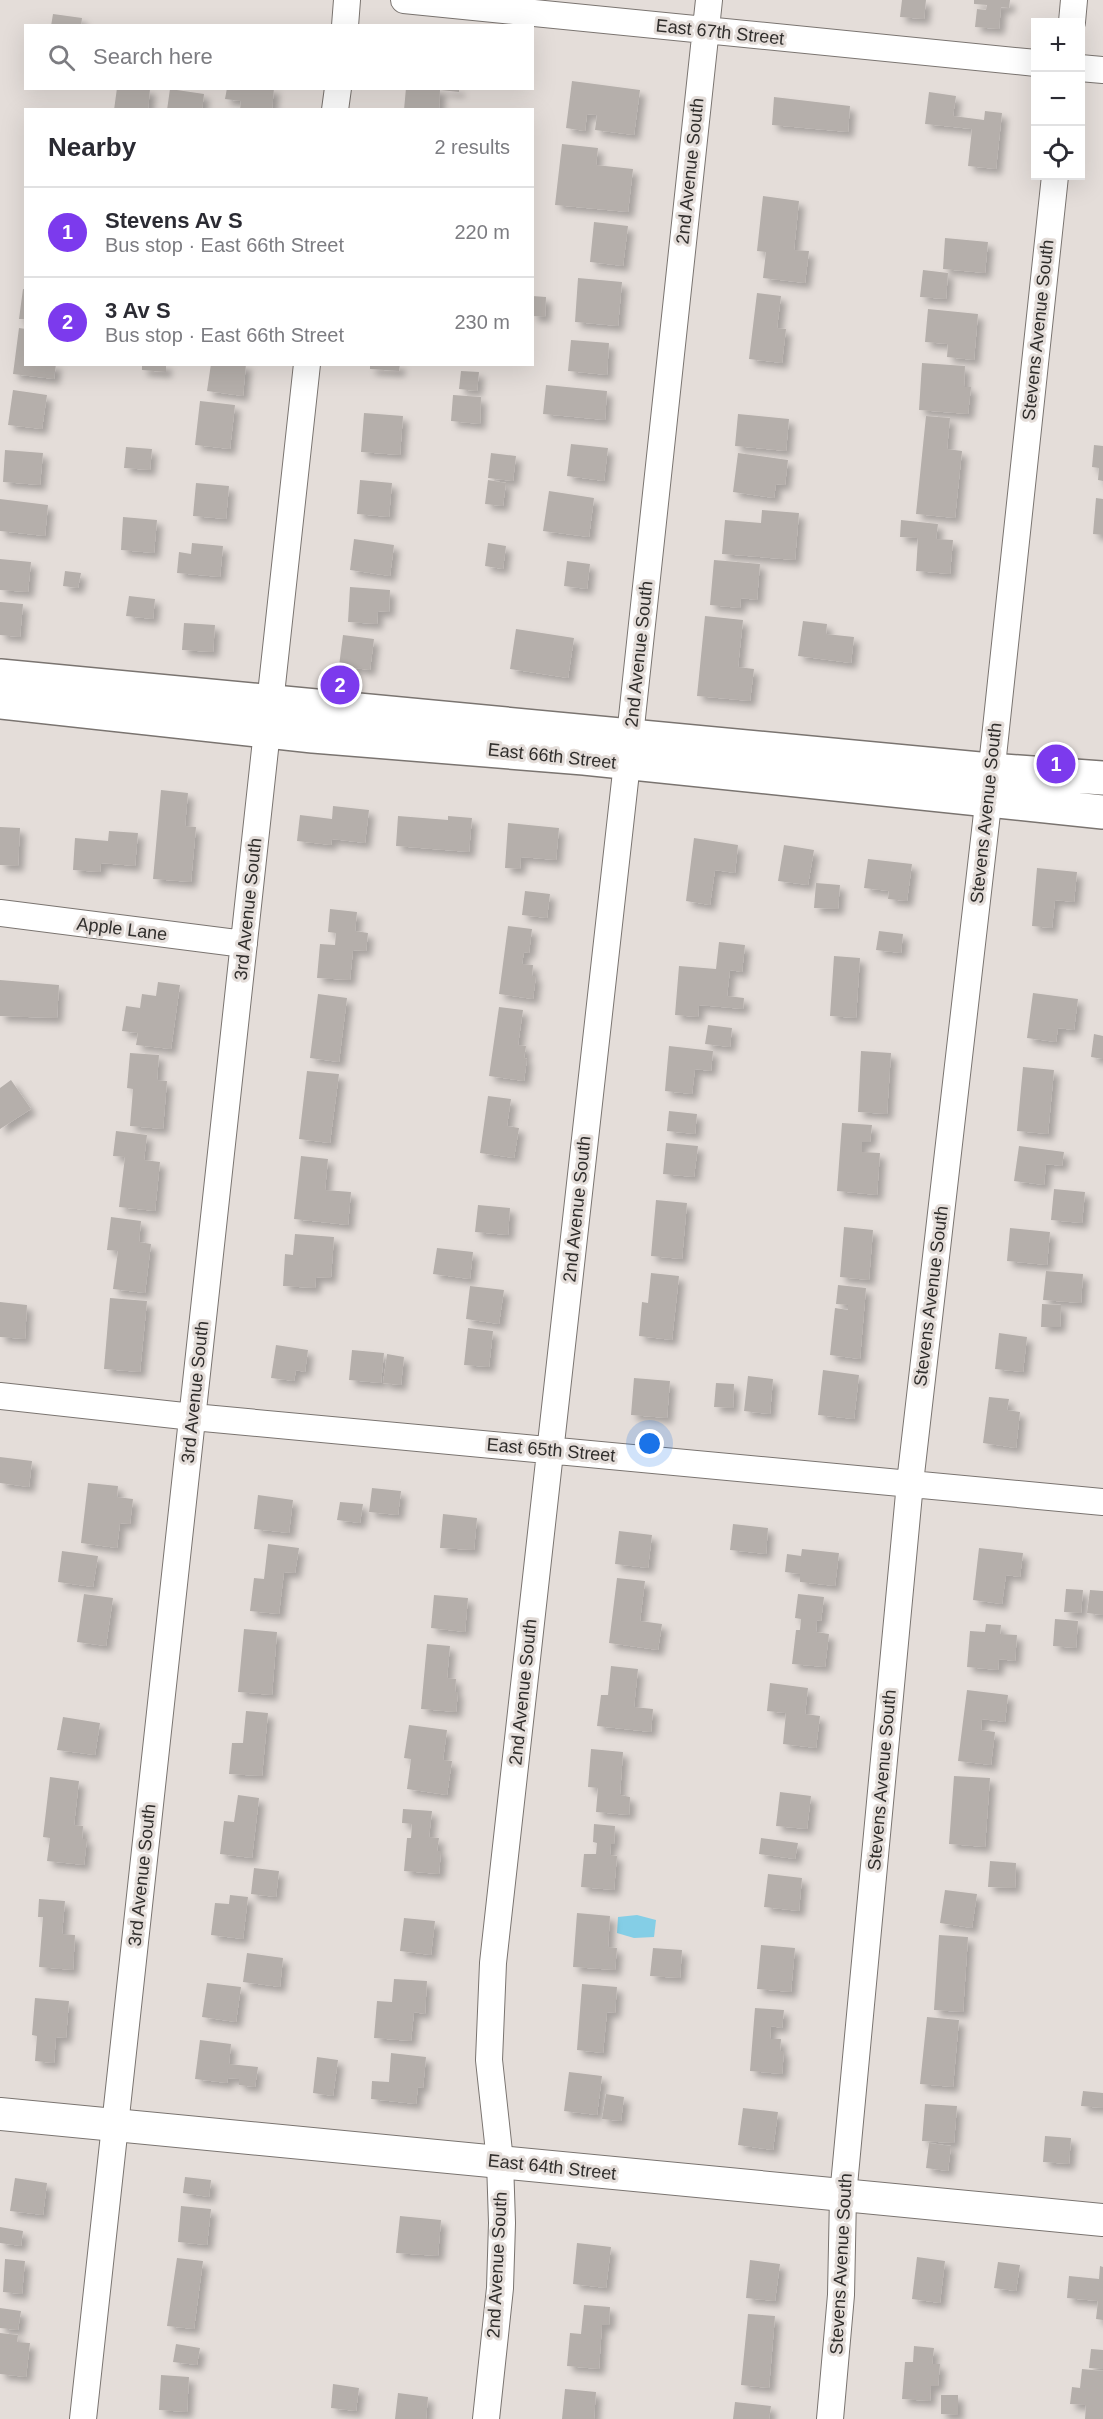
<!DOCTYPE html>
<meta charset="utf-8">
<style>
:root{--surface:#fff;--page:#f2f2f3;--text:#2b2b33;--muted:#7c7c81;--line:#e1e1e2;--accent:#7c3aed}
body{margin:0;font-family:Arial,sans-serif;background:var(--page);color:var(--text)}
.controls{position:absolute;right:18px;top:18px;display:grid;overflow:hidden;border-radius:0px;box-shadow:0 6px 24px #0002}
.controls button{width:54px;height:54px;display:grid;place-items:center;padding:0;border:0;border-bottom:2px solid var(--line);background:var(--surface);color:var(--text);font:30px sans-serif}
.you{position:absolute;left:650px;top:1444px;width:21px;height:21px;margin:-15px;border:4px solid #fff;border-radius:50%;background:#1a73e8;box-shadow:0 0 0 9px #1a73e833}
.badge{display:grid;place-items:center;width:39px;height:39px;border-radius:50%;background:var(--accent);color:#fff;font-size:20px;font-weight:700}
.pin{position:absolute;translate:-50% -50%;border:3px solid #fff;box-shadow:0 2px 6px #0006}
.list{margin:0;padding:0;list-style:none}
h2{display:flex;justify-content:space-between;align-items:center;height:78px;margin:0;padding:0 24px;font-size:26px}
h2 small{font-size:20px;font-weight:400;color:var(--muted)}
.list li{display:grid;grid-template-columns:39px 1fr auto;gap:18px;align-items:center;box-sizing:border-box;height:90px;padding:0 24px;border-top:2px solid var(--line)}
.list b{display:block;font-size:22px;white-space:nowrap}
.list p{margin:0;font-size:20px;white-space:nowrap;color:var(--muted)}
.list em{font-size:20px;font-style:normal;color:var(--muted)}
.icon{flex:none;width:33px;height:33px;fill:none;stroke:currentColor;stroke-width:2;stroke-linecap:round;stroke-linejoin:round}
.map{position:relative;flex:none;width:1103px;height:2419px;overflow:hidden}
.search{position:absolute;background:var(--surface);box-shadow:0 6px 24px #0002;left:24px;top:24px;width:510px;height:66px;display:flex;align-items:center;gap:15px;box-sizing:border-box;padding:0 21px;border-radius:0px;color:var(--muted);font-size:22px}
.panel{position:absolute;background:var(--surface);box-shadow:0 6px 24px #0002;left:24px;top:108px;width:510px;height:258px;border-radius:0px}
.map>svg:first-child{display:block}
.water{fill:#84cee6}
.building{fill:#b5afab;filter:url(#shadow)}
.lines{fill:none;stroke-linecap:round;stroke-linejoin:round}
.minor-casing{stroke:#7a7470;stroke-width:28}
.tertiary-casing{stroke:#7a7470;stroke-width:34}
.secondary-casing{stroke:#7a7470;stroke-width:36}
.minor{stroke:#fff;stroke-width:26}
.tertiary{stroke:#fff;stroke-width:32}
.secondary{stroke:#fff;stroke-width:33}
.labels{text-anchor:middle;stroke-width:6;stroke-linejoin:round;paint-order:stroke}
.street-label{font-size:18px;fill:#302e2c;stroke:#e4ddd9}
</style>
<div class="map">
<svg width="1103" height="2419" viewBox="0 0 1103 2419">
<defs>
<filter id="shadow"><feDropShadow dx="5.5" dy="5.5" stdDeviation="3" flood-color="#0004"/></filter>
</defs>
<rect width="100%" height="100%" fill="#e4ddd9"/>
<!-- water -->
<path class="water" d="M637,1915L656,1920L654,1937L634,1938L617,1933L618,1917Z"/>
<!-- building -->
<path class="building" d="M902,0H926L924,19L900,17Z
M974,0H1010L1009,8L1001,7L999,29L975,27L977,9L986,10L987,5L974,4Z
M53,14L82,18L81,26H51Z
M572,81L640,90L634,135L595,130L597,115L587,114L585,131L566,128Z
M117,88L150,89L148,110H114Z
M227,88H274L272,110H240L241,101L225,99Z
M406,88H459V92L440,90L439,110H404Z
M170,89L204,94L202,110H167Z
M929,92L956,96L953,116L984,120L985,111L1002,113L996,169L968,166L972,129L925,124Z
M774,97L850,106L848,132L772,125Z
M562,144L598,148L596,165L633,169L628,212L555,205Z
M763,196L799,201L794,250L809,251L805,283L763,278L766,252L757,251Z
M594,222L628,226L623,266L590,262Z
M945,238L988,242L985,273L943,269Z
M923,270L948,273L946,299L920,297Z
M578,278L622,282L618,326L575,322Z
M23,289H26V319H19Z
M757,293L781,296L777,328L786,329L782,363L749,359Z
M532,296L546,297L545,317L532,316Z
M928,309L978,314L974,360L947,357L948,344L925,342Z
M19,328L26,329V364H56L54,379L13,374Z
M571,340L609,343L607,375L568,371Z
M922,363L965,366L964,387H971L968,414L919,410Z
M142,364H166V372L142,370Z
M211,364H246L243,396L207,391Z
M370,364H400L399,371L370,369Z
M461,371L479,372L477,391L459,389Z
M546,385L607,391L605,420L543,414Z
M13,390L47,395L42,429L8,425Z
M453,395L481,397L480,424L451,421Z
M200,401L235,405L230,449L195,445Z
M364,413L403,416L400,455L361,452Z
M738,414L789,419L786,451L735,446Z
M926,416L950,418L947,449L962,451L955,518L916,514Z
M571,444L608,448L604,481L567,476Z
M1094,445L1103,446V481L1098,480L1099,468L1092,467Z
M126,447L152,449L150,470L124,468Z
M5,450L43,453L40,485L3,482Z
M491,453L516,456L513,481L488,478Z
M738,453L788,460L785,485L776,484L774,498L733,492Z
M360,480L392,483L389,517L357,514Z
M488,480L506,483L503,506L485,504Z
M196,483L229,486L226,519L193,516Z
M549,491L594,498L589,537L543,531Z
M1096,498L1103,499V535L1093,534Z
M0,499L48,505L45,536L0,531Z
M762,510L799,513L795,560L722,554L725,520L761,523Z
M123,517L157,520L154,553L121,550Z
M901,520L938,524L936,539L953,540L950,574L916,571L918,538L900,537Z
M354,539L394,545L390,576L350,570Z
M192,543L223,546L220,577L177,573L179,552L191,554Z
M488,543L506,546L503,569L485,566Z
M0,559L31,562L28,592L0,590Z
M714,560L760,564L757,600L741,598L740,608L710,605Z
M567,561L590,564L587,589L564,586Z
M65,571L81,573L78,588L63,586Z
M350,587L390,590L389,612L378,611L377,624L348,622Z
M129,596L155,599L153,619L126,616Z
M0,602L23,604L20,637L0,635Z
M705,616L743,620L738,667L754,669L750,701L697,696Z
M803,621L827,624L826,634L854,637L851,663L798,656Z
M184,623L215,625L213,652L182,650Z
M516,629L574,638L568,678L510,669Z
M343,635L374,639L370,670L339,666Z
M161,790L188,793L185,826L196,827L191,882L153,879Z
M333,806L369,810L365,843L332,839L331,845L297,841L300,815L332,819Z
M398,816L448,820V816L472,818L469,852L396,846Z
M508,823L559,828L556,860L521,857L520,869L505,868Z
M0,827L20,828L18,866L0,865Z
M109,831L138,833L135,866L101,863L100,872L73,870L75,838L108,841Z
M694,838L738,845L735,873L715,870L710,905L686,901Z
M784,845L814,850L808,885L778,881Z
M868,859L912,864L907,901L888,899L889,891L864,888Z
M1037,868L1077,872L1074,902L1055,900L1052,928L1032,926Z
M816,883L840,885L838,909L814,908Z
M525,891L550,894L547,918L522,915Z
M330,909L357,912L355,931L368,933L366,951L353,950L350,980L317,978L320,944L335,945L336,933L328,932Z
M508,926L532,929L529,953L524,952L522,964L533,965L532,976H536L533,999L499,994Z
M879,931L903,934L901,953L876,950Z
M719,942L745,945L742,972L730,970L727,996L744,998L743,1009L699,1005L698,1017L675,1015L679,966L716,969Z
M834,956L860,958L856,1018L830,1016Z
M0,980L59,985L57,1018L0,1016Z
M158,982L180,985L171,1049L136,1045L138,1033L122,1031L126,1006L140,1008L142,994L156,996Z
M1033,993L1078,999L1074,1030L1058,1028L1056,1042L1027,1038Z
M318,994L347,998L339,1062L310,1058Z
M499,1007L523,1010L518,1045L526,1046L524,1058L527,1059L524,1081L489,1076Z
M708,1025L732,1028L730,1047L705,1044Z
M1094,1034L1103,1036V1059L1091,1057Z
M669,1046L713,1051L711,1071L695,1069L692,1094L665,1091Z
M861,1051L891,1053L887,1114L858,1112Z
M130,1053L159,1055L157,1080L167,1081L163,1129L130,1126L133,1089L127,1088Z
M1023,1067L1054,1070L1048,1134L1017,1131Z
M307,1071L339,1074L330,1143L299,1139Z
M11,1080L31,1109L0,1129V1088Z
M488,1096L511,1099L507,1126L519,1128L514,1158L480,1153Z
M669,1111L697,1114L695,1134L667,1131Z
M842,1123L872,1125L870,1142H862V1152L880,1153L877,1195L837,1191Z
M116,1131L147,1135L144,1160L160,1162L155,1211L119,1207L125,1157L113,1156Z
M666,1143L698,1146L694,1177L663,1174Z
M1019,1146L1064,1152L1062,1166L1046,1164L1044,1185L1014,1181Z
M301,1156L328,1159L325,1190L351,1192L348,1225L294,1219Z
M1054,1189L1085,1192L1082,1223L1051,1220Z
M656,1200L687,1203L682,1259L651,1256Z
M478,1205L510,1208L508,1235L475,1232Z
M111,1217L141,1221L139,1242L151,1244L145,1293L113,1289L118,1251L107,1250Z
M844,1227L873,1230L869,1280L840,1277Z
M1010,1228L1050,1232L1047,1265L1007,1261Z
M295,1234L334,1237L331,1278L316,1277L315,1288L283,1286L285,1254L293,1255Z
M437,1248L473,1252L470,1279L433,1274Z
M1046,1271L1083,1274L1081,1303L1043,1300Z
M651,1273L679,1276L672,1340L639,1336L642,1302L648,1303Z
M838,1285L866,1288L860,1359L830,1355L835,1308L848,1310V1305L836,1304Z
M470,1286L504,1290L499,1324L466,1319Z
M110,1298L147,1301L140,1372L104,1369Z
M0,1302L27,1305L25,1339L0,1337Z
M1042,1304L1061,1305L1060,1327H1041Z
M468,1328L493,1331L489,1367L464,1365Z
M999,1333L1027,1337L1023,1372L995,1369Z
M276,1345L308,1350L305,1372L296,1370L294,1381L271,1378Z
M352,1350L384,1353L381,1383L349,1380Z
M387,1354L404,1357L401,1385L383,1383Z
M823,1370L859,1375L854,1419L818,1415Z
M748,1376L773,1379L770,1414L744,1411Z
M634,1378L670,1381L667,1418L631,1415Z
M716,1383L734,1384L733,1408L714,1407Z
M989,1397L1009,1399L1007,1410L1020,1412L1016,1448L983,1443Z
M0,1457L32,1461L29,1487L0,1483Z
M88,1483L118,1486L117,1497L133,1499L130,1524L120,1523L117,1548L81,1543Z
M372,1488L401,1491L398,1515L369,1512Z
M258,1495L293,1500L289,1533L254,1529Z
M340,1502L363,1504L360,1523L337,1520Z
M443,1514L477,1518L474,1550L440,1548Z
M733,1524L768,1528L766,1554L730,1550Z
M619,1531L652,1535L648,1568L615,1564Z
M268,1544L299,1548L295,1573L284,1572L279,1614L250,1611L254,1578L264,1579Z
M979,1548L1023,1553L1020,1577L1006,1575L1002,1604L973,1600Z
M802,1549L839,1553L835,1586L800,1582V1574L785,1572L787,1554L801,1556Z
M62,1551L98,1556L93,1587L58,1582Z
M617,1578L645,1581L640,1621L662,1624L658,1650L609,1643Z
M1066,1589L1083,1590L1081,1613L1064,1612Z
M1090,1590L1103,1591V1615L1087,1613Z
M84,1594L113,1598L106,1646L77,1642Z
M798,1594L824,1597L821,1621L817,1620L816,1632L829,1634L825,1667L792,1664L796,1630H800L801,1619L795,1618Z
M434,1595L468,1598L465,1632L431,1628Z
M1055,1619L1078,1621L1076,1648L1053,1646Z
M986,1624L1001,1625L1000,1634L1017,1635L1015,1661L999,1659L998,1670L967,1667L970,1631L985,1632Z
M244,1629L277,1632L272,1695L238,1692Z
M427,1644L450,1646L447,1678L456,1679L455,1692H458L456,1712L421,1709Z
M611,1666L638,1669L634,1707L653,1709L651,1732L597,1726L601,1695H608Z
M770,1683L808,1688L805,1714L820,1716L816,1748L783,1744L786,1713L767,1711Z
M967,1690L1008,1695L1005,1722L982,1719L981,1730L995,1732L991,1765L958,1761Z
M246,1711L268,1713L262,1776L229,1774L232,1743H243Z
M63,1717L100,1723L95,1755L57,1750Z
M409,1725L447,1730L443,1760L452,1761L447,1795L407,1789L411,1759L404,1758Z
M591,1749L623,1752L620,1795L630,1797L629,1815L596,1812L598,1788L588,1787Z
M954,1776L990,1778L985,1847L949,1844Z
M50,1777L79,1781L74,1825L83,1826L82,1839H87L84,1865L47,1861L50,1838L43,1837Z
M780,1792L811,1796L807,1829L776,1826Z
M238,1795L259,1798L252,1858L220,1854L224,1821L234,1822Z
M403,1809L432,1811L429,1837L439,1838L437,1851H441L439,1874L404,1871L407,1838H411L412,1824L402,1823Z
M594,1824L615,1826L614,1844H611L610,1855L617,1856L614,1890L581,1887L584,1854H596L597,1843L593,1842Z
M761,1838L798,1843L795,1859L759,1854Z
M990,1861L1016,1863L1015,1888L988,1887Z
M254,1868L279,1871L276,1897L251,1894Z
M768,1874L802,1878L799,1911L764,1907Z
M945,1890L977,1894L972,1928L940,1923Z
M230,1895L248,1897L243,1939L211,1935L215,1903L229,1904Z
M39,1899L65,1901L62,1934L75,1935L73,1970L39,1967L43,1917H38Z
M577,1913L610,1916L608,1947L617,1948L615,1970L573,1967Z
M404,1918L435,1921L431,1955L400,1951Z
M939,1935L968,1937L963,2012L934,2010Z
M761,1945L795,1948L791,1992L757,1989Z
M653,1948L682,1950L680,1978L650,1976Z
M247,1953L283,1958L280,1987L243,1982Z
M394,1979L427,1981L425,2014L414,2012L411,2041L374,2038L377,2001L392,2002Z
M207,1983L241,1987L236,2022L202,2017Z
M582,1984L617,1987L615,2013L607,2012L603,2053L577,2050Z
M35,1998L69,2001L66,2038L56,2037L54,2063L35,2061L37,2036L32,2035Z
M755,2008L784,2010L782,2028L771,2026L770,2039H781L780,2051H784L782,2074L750,2071Z
M927,2017L959,2020L953,2087L920,2084Z
M200,2040L231,2044L229,2064L258,2067L255,2087L239,2085V2079L228,2078L227,2083L195,2079Z
M391,2053L426,2057L423,2088L418,2087L416,2104L371,2099L372,2081L389,2082Z
M317,2057L338,2060L333,2096L313,2093Z
M569,2072L602,2076L597,2115L564,2111Z
M1083,2091L1103,2093V2108L1081,2106Z
M606,2094L624,2097L621,2121L602,2119Z
M925,2104L957,2106L954,2143L922,2141Z
M743,2108L778,2112L773,2150L738,2145Z
M1045,2136L1071,2138L1069,2164L1043,2162Z
M929,2143L951,2146L948,2171L926,2168Z
M185,2177L211,2180L209,2197L183,2193Z
M15,2178L47,2183L43,2215L10,2211Z
M181,2206L211,2209L207,2245L178,2242Z
M400,2216L441,2220L438,2256L396,2253Z
M0,2227L23,2231L21,2246L0,2243Z
M577,2243L611,2247L606,2288L573,2284Z
M917,2257L945,2261L940,2303L912,2299Z
M177,2258L203,2261L194,2329L167,2326Z
M5,2259L25,2261L22,2294L3,2292Z
M750,2260L780,2264L775,2301L746,2298Z
M998,2262L1020,2265L1016,2291L994,2288Z
M1100,2266L1103,2267V2320L1096,2319L1098,2301L1067,2298L1069,2276L1099,2279Z
M584,2305L610,2307L609,2325H602L599,2369L567,2366L570,2333L581,2334Z
M0,2308L21,2311L18,2330L0,2328Z
M748,2314L775,2316L769,2388L741,2385Z
M0,2333L18,2335L17,2342L30,2343L26,2377L0,2374Z
M176,2344L200,2348L197,2365L173,2362Z
M914,2346L934,2348L932,2364H940L938,2386H931L930,2401L902,2399L905,2362H913Z
M1091,2349L1103,2350V2369L1089,2368Z
M1082,2369L1103,2371V2419H1085L1086,2405L1070,2404L1072,2387L1080,2388Z
M161,2375L189,2377L187,2412L159,2410Z
M333,2384L359,2388L356,2411L331,2408Z
M565,2389L596,2392L594,2419H562Z
M398,2393L428,2397L426,2419H395Z
M941,2395H958V2415L941,2414Z
M735,2402L771,2406L769,2419H733Z"/>
<g class="lines">
<defs>
<path id="minor" d="M404,0L1036,63
M1072,22L1074,0
M345,26L347,0
M1080,68L1103,70
M335,110L338,88
M0,913L244,944
M0,1396L193,1417L1103,1502
M83,2419L307,364
M486,2419L500,2288L502,2223L500,2161L489,2060L493,1963L630,736L709,0
M830,2419L841,2295L843,2196L910,1483L986,822L1055,176"/>
<path id="tertiary" d="M0,2114L1103,2220"/>
<path id="secondary" d="M0,676L990,770L1103,778
M0,702L313,736L584,758L1103,812"/>
</defs>
<!-- minor casing -->
<use href="#minor" class="minor-casing"/>
<!-- tertiary casing -->
<use href="#tertiary" class="tertiary-casing"/>
<!-- secondary casing -->
<use href="#secondary" class="secondary-casing"/>
<!-- minor -->
<use href="#minor" class="minor"/>
<!-- tertiary -->
<use href="#tertiary" class="tertiary"/>
<!-- secondary -->
<use href="#secondary" class="secondary"/>
</g>
<g class="labels">
<!-- street labels -->
<g class="street-label">
<text transform="translate(720 32) rotate(6)" y="6">East 67th Street</text>
<text transform="translate(690 171) rotate(-84)" y="6">2nd Avenue South</text>
<text transform="translate(1038 330) rotate(-84)" y="6">Stevens Avenue South</text>
<text transform="translate(639 654) rotate(-84)" y="6">2nd Avenue South</text>
<text transform="translate(552 756) rotate(6)" y="6">East 66th Street</text>
<text transform="translate(986 813) rotate(-84)" y="6">Stevens Avenue South</text>
<text transform="translate(248 909) rotate(-84)" y="6">3rd Avenue South</text>
<text transform="translate(122 929) rotate(7)" y="6">Apple Lane</text>
<text transform="translate(577 1209) rotate(-84)" y="6">2nd Avenue South</text>
<text transform="translate(931 1296) rotate(-83)" y="6">Stevens Avenue South</text>
<text transform="translate(195 1392) rotate(-84)" y="6">3rd Avenue South</text>
<text transform="translate(551 1450) rotate(5)" y="6">East 65th Street</text>
<text transform="translate(523 1692) rotate(-84)" y="6">2nd Avenue South</text>
<text transform="translate(882 1780) rotate(-85)" y="6">Stevens Avenue South</text>
<text transform="translate(142 1875) rotate(-84)" y="6">3rd Avenue South</text>
<text transform="translate(552 2167) rotate(6)" y="6">East 64th Street</text>
<text transform="translate(841 2264) rotate(-87)" y="6">Stevens Avenue South</text>
<text transform="translate(497 2265) rotate(-87)" y="6">2nd Avenue South</text>
</g>
</g>
</svg>
<div class="controls">
<button>+</button>
<button>−</button>
<button><svg class="icon" aria-label="locate" viewBox="0 0 24 24"><circle cx="12" cy="12" r="6"/><path d="M12 2v4M12 18v4M2 12h4M18 12h4"/></svg></button>
</div>
<div class="you"></div>
<div class="pin badge" style="left:1056px;top:764px">1</div>
<div class="pin badge" style="left:340px;top:685px">2</div>
<div class="search"><svg class="icon" aria-label="search" viewBox="0 0 24 24"><circle cx="10" cy="10" r="6"/><path d="M15 15l6 6"/></svg>Search here</div>
<section class="panel">
<h2>Nearby<small>2 results</small></h2>
<ul class="list">
<li><span class="badge">1</span><div><b>Stevens Av S</b><p>Bus stop · East 66th Street</p></div><em>220 m</em></li>
<li><span class="badge">2</span><div><b>3 Av S</b><p>Bus stop · East 66th Street</p></div><em>230 m</em></li>
</ul>
</section>
</div>
